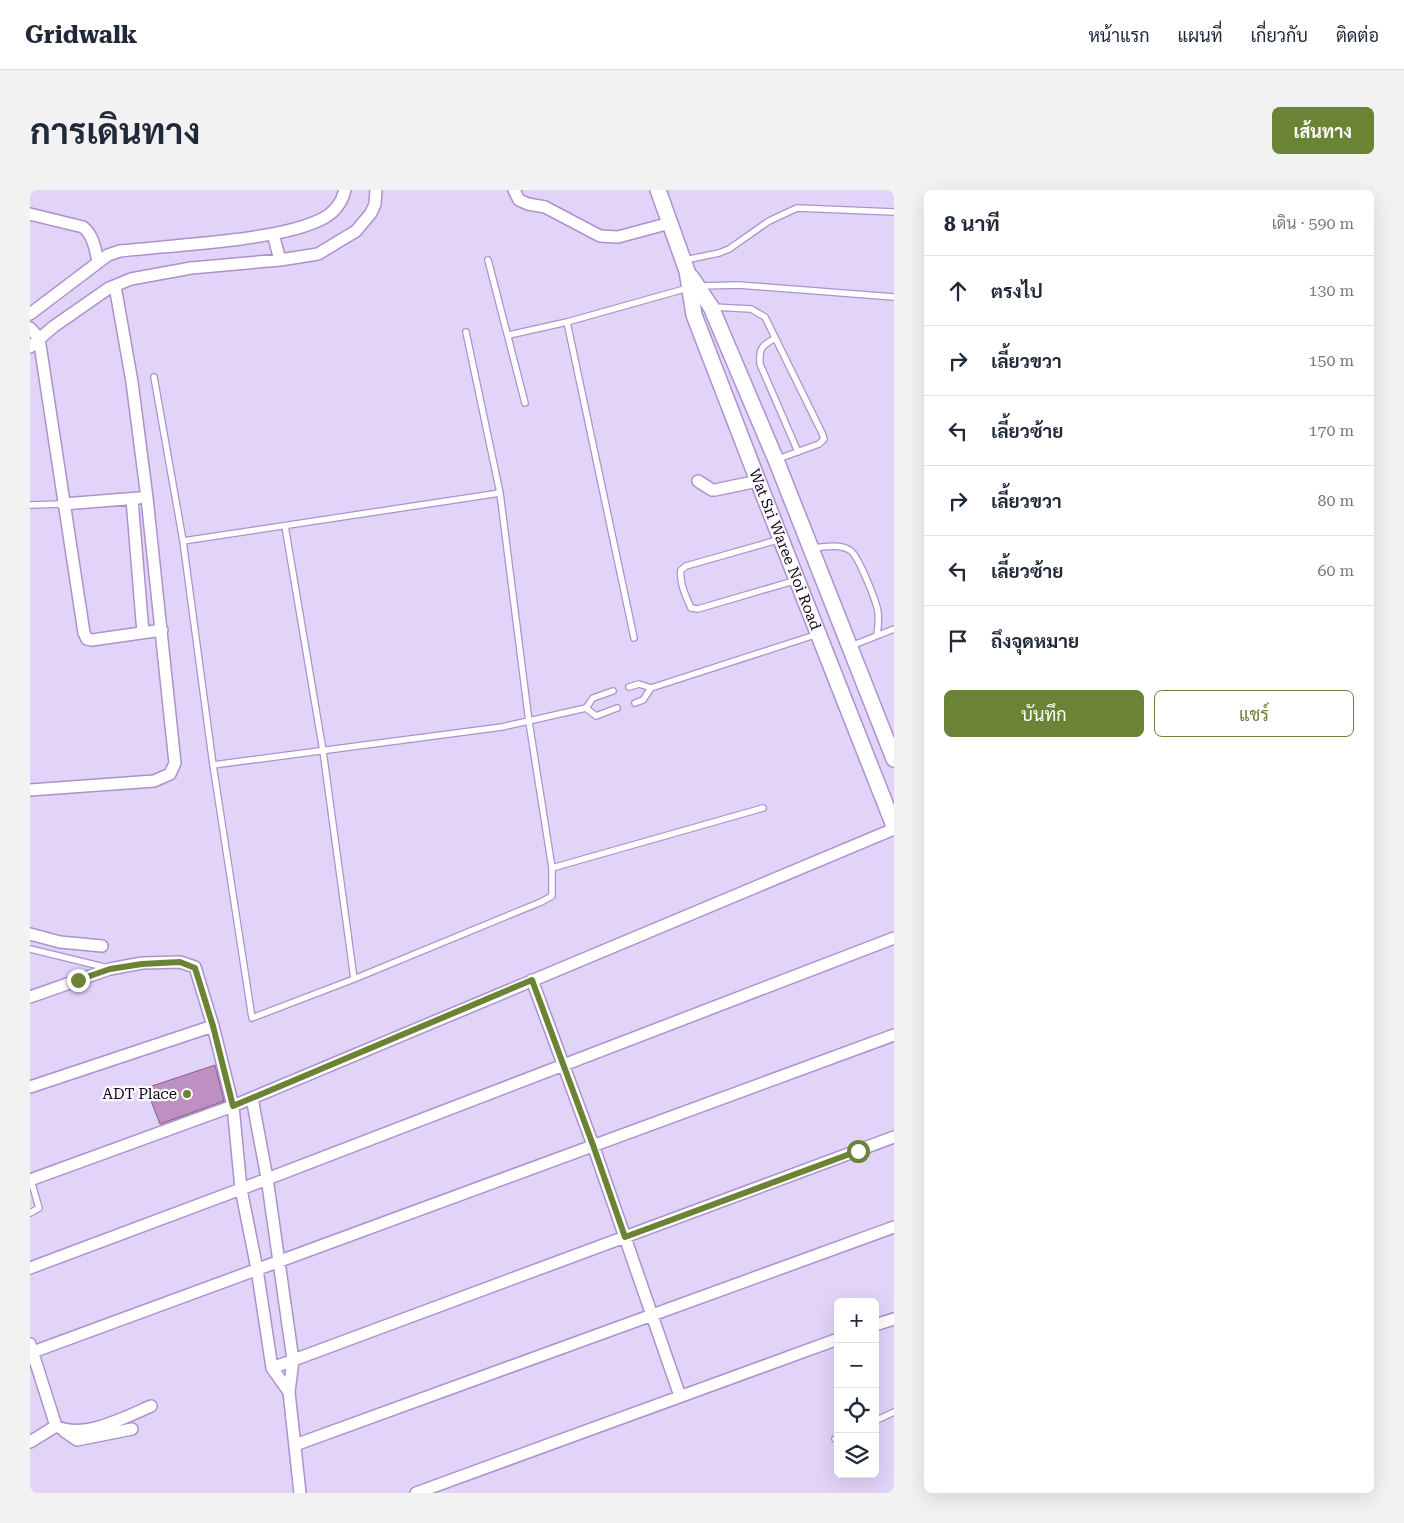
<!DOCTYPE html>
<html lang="th">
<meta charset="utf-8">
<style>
:root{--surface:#fff;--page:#f2f2f3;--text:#1f2937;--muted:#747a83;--line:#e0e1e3;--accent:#6a8335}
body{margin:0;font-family:"Roboto Serif",Sarabun,serif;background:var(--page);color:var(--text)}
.controls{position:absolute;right:15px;bottom:15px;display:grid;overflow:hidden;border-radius:8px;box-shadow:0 5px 20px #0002}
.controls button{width:45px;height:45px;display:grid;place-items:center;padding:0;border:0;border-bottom:1px solid var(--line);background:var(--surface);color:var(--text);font:25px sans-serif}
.stop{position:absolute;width:15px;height:15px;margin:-11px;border:4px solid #6a8335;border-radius:50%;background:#fff}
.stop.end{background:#6a8335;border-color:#fff;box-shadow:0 1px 5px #0008}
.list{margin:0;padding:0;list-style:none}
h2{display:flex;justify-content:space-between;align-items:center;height:65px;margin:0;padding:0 20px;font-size:21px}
h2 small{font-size:16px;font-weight:400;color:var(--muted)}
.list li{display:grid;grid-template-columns:32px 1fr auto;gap:15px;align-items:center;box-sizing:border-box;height:70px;padding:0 20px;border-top:1px solid var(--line)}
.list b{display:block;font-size:19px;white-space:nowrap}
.list em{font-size:16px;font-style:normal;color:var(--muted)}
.actions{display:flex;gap:10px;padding:15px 20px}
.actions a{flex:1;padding:11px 0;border:1px solid var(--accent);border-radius:8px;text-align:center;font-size:18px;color:var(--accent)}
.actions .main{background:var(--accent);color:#fff}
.icon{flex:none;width:28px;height:28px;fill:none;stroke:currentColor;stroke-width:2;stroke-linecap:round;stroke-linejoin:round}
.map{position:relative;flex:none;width:864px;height:1303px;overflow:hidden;border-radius:8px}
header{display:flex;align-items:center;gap:30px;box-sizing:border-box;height:70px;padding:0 25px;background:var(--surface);border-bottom:1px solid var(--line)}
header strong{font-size:24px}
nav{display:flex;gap:28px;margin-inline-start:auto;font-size:18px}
.intro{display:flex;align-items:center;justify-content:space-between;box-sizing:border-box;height:120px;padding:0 30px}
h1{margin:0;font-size:35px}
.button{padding:12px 22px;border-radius:8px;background:var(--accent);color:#fff;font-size:18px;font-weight:700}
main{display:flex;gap:30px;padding:0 30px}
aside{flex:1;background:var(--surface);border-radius:8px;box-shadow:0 5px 20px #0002}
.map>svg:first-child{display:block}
.building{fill:#be8fc1;stroke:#8a5d8d;filter:url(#shadow)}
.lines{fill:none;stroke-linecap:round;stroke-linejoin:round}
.lane-casing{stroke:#ac92cd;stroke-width:8}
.street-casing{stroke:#ac92cd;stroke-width:14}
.secondary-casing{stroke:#ac92cd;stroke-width:18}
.lane{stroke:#fff;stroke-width:5.5}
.street{stroke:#fff;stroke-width:11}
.secondary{stroke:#fff;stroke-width:15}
.route{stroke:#6a8335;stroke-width:6}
.poi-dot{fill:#6a8335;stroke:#fcfcfc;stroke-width:2}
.labels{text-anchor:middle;stroke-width:4.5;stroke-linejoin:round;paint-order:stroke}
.street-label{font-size:15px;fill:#10061b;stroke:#fcfcfc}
.poi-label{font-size:15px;fill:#10061b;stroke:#fcfcfc;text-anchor:end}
</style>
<header>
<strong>Gridwalk</strong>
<nav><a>หน้าแรก</a><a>แผนที่</a><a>เกี่ยวกับ</a><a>ติดต่อ</a></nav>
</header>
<div class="intro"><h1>การเดินทาง</h1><a class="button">เส้นทาง</a></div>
<main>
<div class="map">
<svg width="864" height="1303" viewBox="0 0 864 1303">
<defs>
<filter id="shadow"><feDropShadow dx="3" dy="5" stdDeviation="0" flood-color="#0004"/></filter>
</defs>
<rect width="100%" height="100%" fill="#e2d3f8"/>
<!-- building -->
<path class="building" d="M185,875L194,911L130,934L116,898Z"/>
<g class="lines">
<defs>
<path id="lane" d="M458,70L495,213
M655,70L689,63L699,59L739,31L767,18L864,22
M669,96L709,95L864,107
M683,117L721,119L735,127L792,243L794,249L789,254L748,269
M537,132L604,448
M436,142L470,303
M479,145L537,132L658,98
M745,148C732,156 729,157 730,174L768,262
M124,187L153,351
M470,303L499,532L522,678V706L511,712L324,789L222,828L183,575L153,351Z
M0,315L33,314
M255,336L293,561L324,789
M751,349L656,376L651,380C649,392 656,407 661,418L668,419L767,390
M782,358C795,357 810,353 821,361C829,368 846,410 848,422C849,430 848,438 847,445
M821,456L864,439
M599,497L609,494L621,498L613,510L605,513
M621,498L788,444
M583,501L563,508L556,518L566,526L587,518
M183,575L472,537L556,518
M522,678L733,618
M0,759L78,778
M0,1023L9,1018L1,990
M845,1231L864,1222
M805,1249L808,1248"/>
<path id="street" d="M484,0L489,10L498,14L515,17L570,46L588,47L640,33
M0,24L53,37C63,45 65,58 68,71
M243,44L250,70
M0,124L78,65L90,61C130,57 171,54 211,49C238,45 267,41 292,29C304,23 312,12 315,0
M0,138L9,148L54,443L57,449L62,450L132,440
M0,157L23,137L79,98L101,89L161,78L250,70L288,64L326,41L341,23L345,14L346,0
M668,291L682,300H685L728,291
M102,309L113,443
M33,314L109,308
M0,600L124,591L140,584L145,573L117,308L102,192L85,96
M0,744L30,752L72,756
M502,790L563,955L650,1206
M0,807L80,779L112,773L150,772L165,777L183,836L203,916L211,999L227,1079L242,1178L259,1202
M0,897L183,836
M222,908L237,988L263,1170L259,1202L270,1303
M0,990L203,916L864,639
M0,1078L211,999L864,748
M845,1135L864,1129
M0,1154L26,1236C52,1250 96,1227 121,1216
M0,1163L864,845
M242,1178L864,947
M34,1241L47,1250L102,1239
M0,1252L26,1236
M265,1255L864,1037
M386,1303L808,1149"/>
<g id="secondary">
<path id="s1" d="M628,0L657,81L664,125L728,291L864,636"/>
<path d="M661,87L681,117L746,270L864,569"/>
</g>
</defs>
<!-- lane casing -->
<use href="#lane" class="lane-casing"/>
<!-- street casing -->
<use href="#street" class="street-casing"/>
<!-- secondary casing -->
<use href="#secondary" class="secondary-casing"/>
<!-- lane -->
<use href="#lane" class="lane"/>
<!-- street -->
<use href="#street" class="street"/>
<!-- secondary -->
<use href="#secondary" class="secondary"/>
</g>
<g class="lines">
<!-- route -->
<path class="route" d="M48,790L80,779L112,774L150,772L165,778L183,836L203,916L502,790L563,955L595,1047L828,961"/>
</g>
<!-- markers -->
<circle class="poi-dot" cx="157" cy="904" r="5"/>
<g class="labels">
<!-- street labels -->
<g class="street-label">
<text dy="5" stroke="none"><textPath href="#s1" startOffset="382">Wat Sri Waree Noi Road</textPath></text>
</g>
<!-- poi labels -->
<g class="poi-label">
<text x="147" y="909">ADT Place</text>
</g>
</g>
</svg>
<div class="controls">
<button>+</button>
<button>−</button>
<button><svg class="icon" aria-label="locate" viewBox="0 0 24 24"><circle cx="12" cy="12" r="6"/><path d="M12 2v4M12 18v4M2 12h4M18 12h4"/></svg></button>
<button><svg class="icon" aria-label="layers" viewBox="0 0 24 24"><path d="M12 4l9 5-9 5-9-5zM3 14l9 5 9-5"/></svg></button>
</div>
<div class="stop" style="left:828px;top:961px"></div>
<div class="stop end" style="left:48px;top:790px"></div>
</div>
<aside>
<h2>8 นาที<small>เดิน · 590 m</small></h2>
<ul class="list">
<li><svg class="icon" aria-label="ahead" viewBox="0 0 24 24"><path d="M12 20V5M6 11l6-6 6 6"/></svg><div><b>ตรงไป</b></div><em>130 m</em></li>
<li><svg class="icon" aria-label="right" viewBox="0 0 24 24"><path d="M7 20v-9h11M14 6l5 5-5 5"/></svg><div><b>เลี้ยวขวา</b></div><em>150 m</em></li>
<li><svg class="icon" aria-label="left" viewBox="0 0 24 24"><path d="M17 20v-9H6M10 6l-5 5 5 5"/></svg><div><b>เลี้ยวซ้าย</b></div><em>170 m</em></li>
<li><svg class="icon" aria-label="right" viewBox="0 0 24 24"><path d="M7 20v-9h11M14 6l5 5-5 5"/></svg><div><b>เลี้ยวขวา</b></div><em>80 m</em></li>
<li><svg class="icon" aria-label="left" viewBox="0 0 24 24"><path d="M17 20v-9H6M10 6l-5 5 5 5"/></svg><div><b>เลี้ยวซ้าย</b></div><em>60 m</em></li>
<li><svg class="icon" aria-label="arrive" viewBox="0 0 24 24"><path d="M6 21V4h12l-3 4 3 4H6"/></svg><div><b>ถึงจุดหมาย</b></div></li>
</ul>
<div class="actions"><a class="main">บันทึก</a><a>แชร์</a></div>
</aside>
</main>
